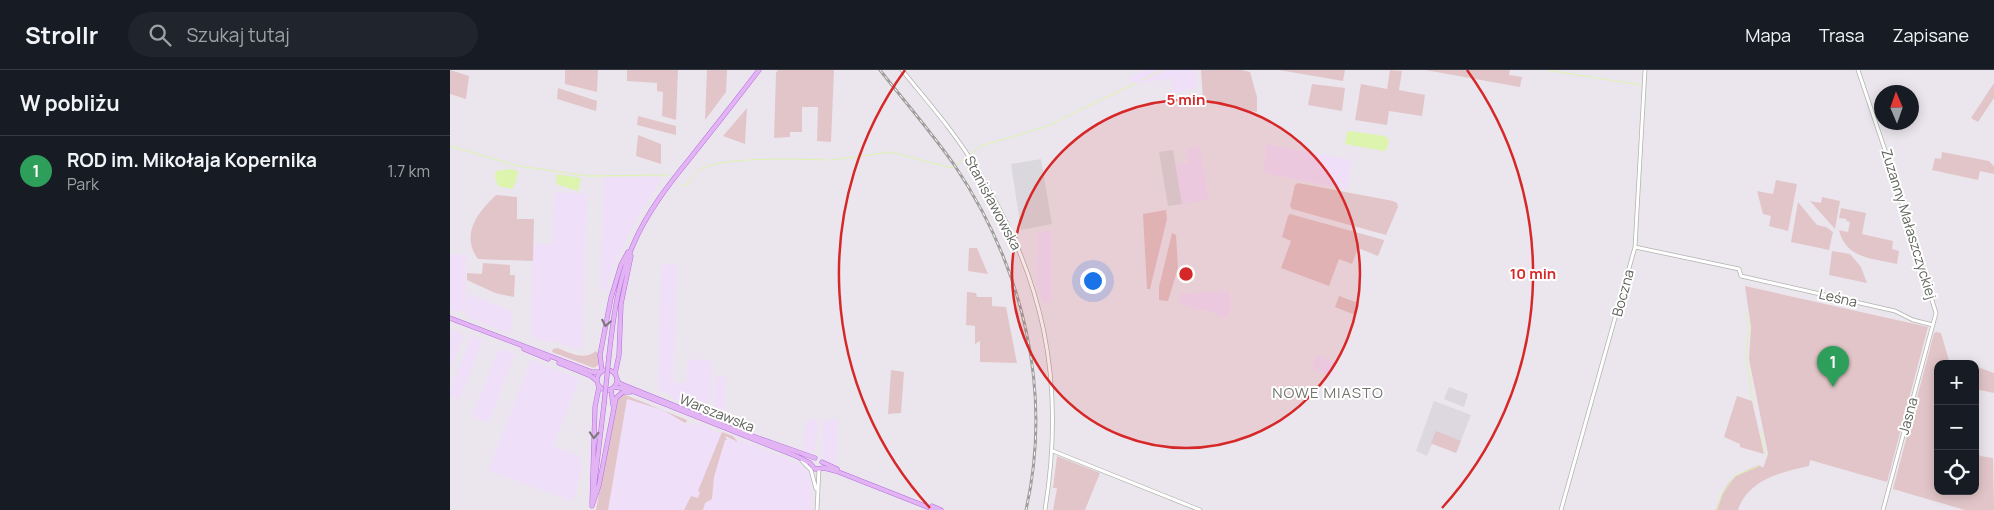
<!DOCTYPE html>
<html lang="pl">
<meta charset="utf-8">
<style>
:root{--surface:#171b24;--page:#20242c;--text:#f1f3f6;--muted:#9ea1a6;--line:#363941;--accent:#a4a7e6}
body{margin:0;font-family:Manrope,sans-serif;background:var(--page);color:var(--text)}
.controls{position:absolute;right:15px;bottom:15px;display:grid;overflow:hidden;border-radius:10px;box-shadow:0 2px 12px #0003}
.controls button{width:45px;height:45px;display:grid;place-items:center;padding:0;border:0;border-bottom:1px solid var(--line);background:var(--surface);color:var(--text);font:25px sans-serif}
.compass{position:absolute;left:1424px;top:15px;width:45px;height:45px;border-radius:50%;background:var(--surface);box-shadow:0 2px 12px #0003;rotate:358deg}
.you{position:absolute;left:642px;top:210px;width:18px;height:18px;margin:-12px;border:4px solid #fff;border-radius:50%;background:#1a73e8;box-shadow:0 0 0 8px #1a73e833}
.badge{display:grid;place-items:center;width:32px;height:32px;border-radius:50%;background:var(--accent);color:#fff;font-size:16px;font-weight:700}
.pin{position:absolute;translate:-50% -41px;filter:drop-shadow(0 1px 2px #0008)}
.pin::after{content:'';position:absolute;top:26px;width:18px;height:15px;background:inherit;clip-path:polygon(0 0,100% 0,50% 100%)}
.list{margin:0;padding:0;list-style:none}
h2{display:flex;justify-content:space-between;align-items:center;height:65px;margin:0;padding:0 20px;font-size:21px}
h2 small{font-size:16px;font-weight:400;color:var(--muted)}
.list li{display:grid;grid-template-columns:32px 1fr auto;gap:15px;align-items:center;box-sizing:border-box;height:70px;padding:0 20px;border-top:1px solid var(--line)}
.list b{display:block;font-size:19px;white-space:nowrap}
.list p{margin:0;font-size:16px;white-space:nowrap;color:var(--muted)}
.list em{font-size:16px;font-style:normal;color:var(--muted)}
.icon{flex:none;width:28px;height:28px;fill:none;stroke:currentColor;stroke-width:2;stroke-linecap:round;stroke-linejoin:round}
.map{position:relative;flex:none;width:1544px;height:440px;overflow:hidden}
header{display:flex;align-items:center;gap:30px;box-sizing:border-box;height:70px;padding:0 25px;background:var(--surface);border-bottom:1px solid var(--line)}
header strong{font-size:24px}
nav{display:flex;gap:28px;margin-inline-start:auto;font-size:18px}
.search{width:350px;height:45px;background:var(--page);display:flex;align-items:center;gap:12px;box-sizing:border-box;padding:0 18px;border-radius:28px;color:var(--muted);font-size:19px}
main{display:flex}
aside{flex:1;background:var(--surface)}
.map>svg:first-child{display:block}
.commercial{fill:#f0dff9}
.industrial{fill:#dad8dc}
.education{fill:#ddd7e0}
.green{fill:#e2c5c8}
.water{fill:#ddf4af}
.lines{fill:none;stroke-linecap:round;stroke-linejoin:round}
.stream{stroke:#ddf4af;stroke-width:1}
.minor-casing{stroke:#b1b4ae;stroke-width:4.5}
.major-casing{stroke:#b36ddf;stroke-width:5}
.minor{stroke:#fff;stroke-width:3}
.major{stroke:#e3b4f4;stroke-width:4}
.rail-casing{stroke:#9e9f9c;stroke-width:3}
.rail{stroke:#fff;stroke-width:1;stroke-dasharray:4;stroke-linecap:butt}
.major-bridge-casing{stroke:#b36ddf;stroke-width:5;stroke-linecap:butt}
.major-bridge{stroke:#e3b4f4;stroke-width:4}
.oneway{stroke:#7b747b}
.ring{fill:none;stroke:#d62828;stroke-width:2.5}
.labels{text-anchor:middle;stroke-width:4;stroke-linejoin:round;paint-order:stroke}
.street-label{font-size:14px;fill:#61645d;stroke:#fff}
.neighbourhood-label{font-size:15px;letter-spacing:1px;fill:#73766e;stroke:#fff}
.centre{fill:#d62828;stroke:#fff;stroke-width:2.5}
.ring-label{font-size:15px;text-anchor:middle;font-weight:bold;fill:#d62828;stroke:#fff;stroke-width:4;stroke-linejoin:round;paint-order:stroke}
</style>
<header>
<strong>Strollr</strong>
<div class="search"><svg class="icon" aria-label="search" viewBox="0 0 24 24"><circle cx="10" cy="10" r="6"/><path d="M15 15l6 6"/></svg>Szukaj tutaj</div>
<nav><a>Mapa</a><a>Trasa</a><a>Zapisane</a></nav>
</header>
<main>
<aside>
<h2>W pobliżu<small></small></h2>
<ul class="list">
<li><span class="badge" style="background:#2e9e5b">1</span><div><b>ROD im. Mikołaja Kopernika</b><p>Park</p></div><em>1.7 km</em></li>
</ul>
</aside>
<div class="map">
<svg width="1544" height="440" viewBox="0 0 1544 440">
<rect width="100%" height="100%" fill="#ebe6ed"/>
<!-- commercial -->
<path class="commercial" d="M694,0H745L747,18L723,23L722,8L682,15L680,7Z
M816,74L902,90L897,119L814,103Z
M750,76L758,128L755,130L732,134L726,95L738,93L736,79Z
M200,107L212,108L186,150L169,183L155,221H150L154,108Z
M104,122L137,124L132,280L101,271L96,272L81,266L83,174L102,175Z
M601,160V232L593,233L587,214V162Z
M0,184L16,185L15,242L9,240L8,243L0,240Z
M212,194L227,195L223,313H236L238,289L262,291L261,330L243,339L236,336V333L223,329V326L208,320Z
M779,221L782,236L776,248L753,239L752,241L730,233V224Z
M17,223L61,241L62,247L60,264L16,246Z
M0,259L14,265L0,299Z
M22,266L33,270L9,330L0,326V319Z
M51,279L65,284L38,353L21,346L49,280Z
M867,285L886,293L882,306L861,299Z
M81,290L130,309L103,376L130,386L131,402L123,431L38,401Z
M265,307H276L275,351L264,347Z
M177,329L213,340L236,354L243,355L245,352L262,359V362H272L248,421L250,422L248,428L235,440H158Z
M388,348L386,394V395L377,392L372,386L373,351Z
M358,350H369L365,381L358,383L354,382L355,357Z
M278,368L308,375V377L354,396L358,402L362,416V440H253L255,433L260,431L264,407L275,370Z"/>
<!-- industrial -->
<path class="industrial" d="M723,80L732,134L718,136L709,82Z
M591,89L602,154L571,160L561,94Z
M999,317L1018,324L1014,337L994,329Z"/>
<!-- education -->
<path class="education" d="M984,331L1021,345L1006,383L982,374L977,386L966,381Z"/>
<!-- green -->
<path class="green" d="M0,0L19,6L16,29L0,24Z
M115,0H148L147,22L115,14Z
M177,0H228L226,50L212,46L213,22L207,21V13L177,11Z
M257,0H277L276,22L255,50Z
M328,0H384L381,72L367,71L368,37H352V62H340V67L324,68L326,3Z
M751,0H792L800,2L807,27V42L753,32Z
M829,0H895L893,11Z
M940,0L952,1L949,20L975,25L972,46L939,41L937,55L905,50L911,14L937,19Z
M975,0H1060L1059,5L1072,7L1070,17Z
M1544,13V28L1528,52L1521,48Z
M862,14L895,18L892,41L858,35Z
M108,18L147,31L146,41L107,29Z
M297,38L295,74L273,66Z
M188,46L226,56V65L187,55Z
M188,65L211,74V94L186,86Z
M1492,82L1539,91L1544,96V104L1530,101L1528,110L1482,100L1485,88L1491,89Z
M1326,110L1347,114L1338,161L1319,156L1321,146L1313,144L1307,121L1323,124Z
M848,113L943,131L947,133L948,137L936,165L842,139L840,136L845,115Z
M46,125L67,127V149H84L83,191L28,189C10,165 28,142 46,125Z
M1372,127L1390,131L1385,159L1360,131L1371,133Z
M1348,132L1367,155L1376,157L1383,162L1379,180L1341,172Z
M1391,138L1416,143L1412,164L1443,171L1442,179L1449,181L1447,194C1422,188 1396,189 1389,160L1398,162L1400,152L1396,151L1397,149L1389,148Z
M716,140L717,149L700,219H697L693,144Z
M840,144L934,170V171L928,186L908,178L902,194L889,189L879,216L831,198L841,171L832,167L838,146Z
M722,163L726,165L728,198L718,231L709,230V217Z
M519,178H527L538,204L518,201Z
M1382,181L1400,184L1411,197L1417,213L1379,205Z
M33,193L60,195V205H65L64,227L45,223L17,210V203L32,204Z
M1295,216L1478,257L1437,412L1360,390L1359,396C1331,402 1298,410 1288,440H1266C1276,411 1281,406 1309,395L1313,398L1318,384L1299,289L1301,257Z
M517,222L526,223L527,227H542V236L556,237L567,293L530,292V271L525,274V256L516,255Z
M889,226L908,233L909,236L905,245L885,237Z
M1486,262L1491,263L1500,294H1488V421H1525V376L1530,386L1543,388L1544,440H1515L1443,419L1484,263Z
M107,278C121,283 133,291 146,281L148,283L150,294L144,298L102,282L103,279Z
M1525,296L1544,303V323L1525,319L1528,312L1525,311Z
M441,300L454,302L451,343L438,344Z
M173,324L237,350V351L235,353L213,340L177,329L158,440H146L166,331Z
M1287,326L1302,331L1314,384L1290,377V374L1274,367Z
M986,361L1011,371L1006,383L981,373Z
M272,362L283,366L287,371L285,373L286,371L275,366L277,370H275L264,407L262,429L255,433L253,440H234L241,426L248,428L250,422L248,421Z
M607,386L650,403L635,440H603L607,418H603Z"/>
<!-- water -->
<path class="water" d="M899,61L935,66L939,70L937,79L934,81L895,74L897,62Z
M61,99L68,101L66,111L62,119L48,116L45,107L46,101Z
M107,104L131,108L128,121L106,114Z"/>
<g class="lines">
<!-- stream -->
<path class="stream" d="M1097,0L1191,15
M692,10L713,0
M0,76L69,96L138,106L218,105
M382,90L441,82L502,98L531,76L595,57L686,13
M232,115H236C240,111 244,104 249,100C270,86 352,89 379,90
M1296,242L1299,255L1296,285L1302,327
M1303,328V331
M1311,362L1315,385
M1267,440L1272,424L1285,406L1309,396"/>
<defs>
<path id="minor" d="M452,0C476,30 503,60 523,93C594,205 616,310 595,440
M1408,0L1439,92L1486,243L1433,440
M1185,177L1289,199L1291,206L1445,241L1463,250L1483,255
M603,381L750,440
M352,391L361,400L366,419
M367,440L369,399
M1111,440L1185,177L1195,0"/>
<path id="major" d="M0,248L142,302H151
M74,279L98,289
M159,286C163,248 168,211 183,175C197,142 219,114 241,87C264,58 287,29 309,0
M109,293L141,306L147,311
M147 310a10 10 0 1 1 20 0a10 10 0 1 1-20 0Z
M152,301L150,285L161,228L171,195L178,182
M165,304L169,285L171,234L181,186
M167,309L169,313L176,316L285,360L365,388
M164,317L177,319L346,386L360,393L365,399L374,398L386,401L485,440
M161,319L163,335
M372,392L387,399
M143,427L154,334
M142,434L145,337L149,317
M142,436L149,415L166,328L173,322H180
M482,436L491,440"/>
</defs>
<!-- minor casing -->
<use href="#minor" class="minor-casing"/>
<!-- major casing -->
<use href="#major" class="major-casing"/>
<!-- minor -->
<use href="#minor" class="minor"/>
<!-- major -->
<use href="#major" class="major"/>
<defs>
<path id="rail" d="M430,0C455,32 482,63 505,96C573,197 603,320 576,440"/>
</defs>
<!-- rail casing -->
<use href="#rail" class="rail-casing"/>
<!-- rail -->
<use href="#rail" class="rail"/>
<defs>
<path id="major-bridge" d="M154,334L159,286"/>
</defs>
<!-- major-bridge casing -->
<use href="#major-bridge" class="major-bridge-casing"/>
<!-- major-bridge -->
<use href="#major-bridge" class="major-bridge"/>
</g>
<!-- one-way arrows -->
<defs><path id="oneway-chevron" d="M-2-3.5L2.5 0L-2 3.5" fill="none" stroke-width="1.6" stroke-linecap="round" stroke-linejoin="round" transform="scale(1.25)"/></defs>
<g class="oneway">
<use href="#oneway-chevron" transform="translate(156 253) rotate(101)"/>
<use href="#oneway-chevron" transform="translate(144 365) rotate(93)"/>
</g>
<!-- distance rings -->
<circle cx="736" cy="204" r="174" fill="#d62828" fill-opacity=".12"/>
<g class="ring">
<circle cx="736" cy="204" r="174"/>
<path d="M480 438A347 347 0 0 1 455 0M1017 0A347 347 0 0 1 992 438"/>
</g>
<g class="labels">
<!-- street labels -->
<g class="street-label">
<text transform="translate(543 133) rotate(62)" y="5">Stanisławowska</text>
<text transform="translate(1459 154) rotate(73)" y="5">Zuzanny Małaszczyckiej</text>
<text transform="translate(1173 223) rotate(-75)" y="5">Boczna</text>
<text transform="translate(1388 228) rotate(13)" y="5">Leśna</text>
<text transform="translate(267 343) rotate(22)" y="5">Warszawska</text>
<text transform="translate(1458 346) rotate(-75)" y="5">Jasna</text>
</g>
<!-- neighbourhood labels -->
<g class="neighbourhood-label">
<text x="878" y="328">NOWE MIASTO</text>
</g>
</g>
<circle cx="736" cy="204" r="8" class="centre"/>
<g class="ring-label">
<text x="736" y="35">5 min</text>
<text x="1083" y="209">10 min</text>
</g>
</svg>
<div class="controls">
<button>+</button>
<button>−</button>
<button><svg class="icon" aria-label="locate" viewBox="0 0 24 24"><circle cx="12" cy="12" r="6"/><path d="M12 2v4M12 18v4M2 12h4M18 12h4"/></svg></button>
</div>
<svg class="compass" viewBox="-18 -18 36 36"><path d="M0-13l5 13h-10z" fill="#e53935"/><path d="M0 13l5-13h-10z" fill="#9ea1a6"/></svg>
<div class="you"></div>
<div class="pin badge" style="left:1383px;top:317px;background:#2e9e5b">1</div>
</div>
</main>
